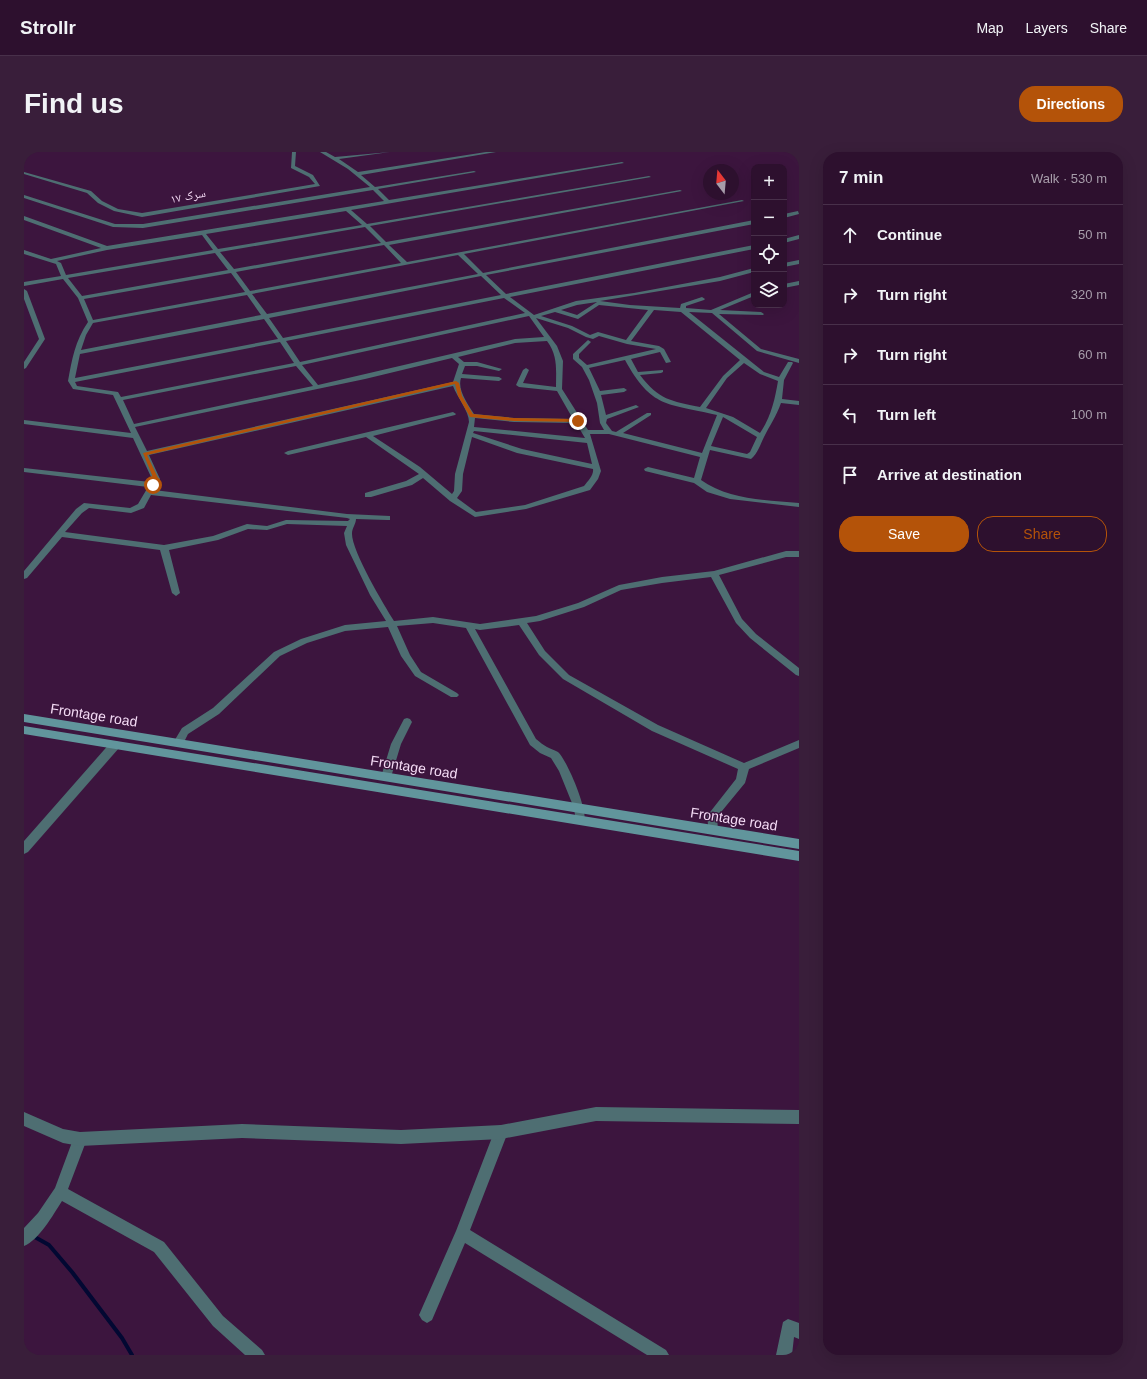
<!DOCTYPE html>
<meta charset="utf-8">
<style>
:root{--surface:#2d102e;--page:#391e3a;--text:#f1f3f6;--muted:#a79daa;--line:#48304a;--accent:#b45309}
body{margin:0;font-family:Helvetica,"Noto Naskh Arabic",sans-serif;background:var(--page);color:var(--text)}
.controls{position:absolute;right:12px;top:12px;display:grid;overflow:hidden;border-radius:8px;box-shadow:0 4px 16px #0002}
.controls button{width:36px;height:36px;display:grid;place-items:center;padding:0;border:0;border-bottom:1px solid var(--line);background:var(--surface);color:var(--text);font:20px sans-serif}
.compass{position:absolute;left:679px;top:12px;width:36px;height:36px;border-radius:50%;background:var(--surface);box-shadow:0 4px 16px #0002;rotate:344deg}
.stop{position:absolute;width:12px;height:12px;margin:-9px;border:3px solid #b45309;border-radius:50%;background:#fff}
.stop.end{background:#b45309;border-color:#fff;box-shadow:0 1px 4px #0008}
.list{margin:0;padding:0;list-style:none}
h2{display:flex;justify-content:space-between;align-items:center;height:52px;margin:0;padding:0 16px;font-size:17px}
h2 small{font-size:13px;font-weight:400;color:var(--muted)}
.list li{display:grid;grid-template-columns:26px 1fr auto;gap:12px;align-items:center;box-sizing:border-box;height:60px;padding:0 16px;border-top:1px solid var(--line)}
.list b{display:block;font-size:15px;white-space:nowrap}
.list em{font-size:13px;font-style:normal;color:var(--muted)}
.actions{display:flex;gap:8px;padding:12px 16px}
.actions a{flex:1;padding:9px 0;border:1px solid var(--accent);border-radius:16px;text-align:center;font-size:14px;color:var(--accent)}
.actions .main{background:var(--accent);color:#fff}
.icon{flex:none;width:22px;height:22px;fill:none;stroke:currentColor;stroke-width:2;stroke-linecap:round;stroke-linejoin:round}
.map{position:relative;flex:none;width:775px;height:1203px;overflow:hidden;border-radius:16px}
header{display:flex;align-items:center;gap:24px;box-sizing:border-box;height:56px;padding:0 20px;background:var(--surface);border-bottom:1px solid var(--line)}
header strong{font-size:19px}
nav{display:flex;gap:22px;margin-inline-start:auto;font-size:14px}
.intro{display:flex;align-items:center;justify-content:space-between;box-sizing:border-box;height:96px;padding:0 24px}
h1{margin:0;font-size:28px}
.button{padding:10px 18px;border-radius:16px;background:var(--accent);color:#fff;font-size:14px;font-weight:700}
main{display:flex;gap:24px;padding:0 24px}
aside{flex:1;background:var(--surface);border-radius:16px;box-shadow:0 4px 16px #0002}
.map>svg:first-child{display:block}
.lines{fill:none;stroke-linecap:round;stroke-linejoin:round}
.stream{stroke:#020832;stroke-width:4}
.minor{fill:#4e6e72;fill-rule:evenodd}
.tertiary{fill:#4e6e72;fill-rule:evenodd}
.secondary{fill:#61959c;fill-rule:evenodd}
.route{fill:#b45309}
.labels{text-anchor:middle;stroke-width:3;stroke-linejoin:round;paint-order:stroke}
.far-street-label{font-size:12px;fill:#f4dbf5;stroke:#3c153e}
.street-label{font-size:14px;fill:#f4dbf5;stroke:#3c153e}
</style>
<header>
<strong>Strollr</strong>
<nav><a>Map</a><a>Layers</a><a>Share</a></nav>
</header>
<div class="intro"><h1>Find us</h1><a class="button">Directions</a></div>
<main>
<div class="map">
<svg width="775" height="1203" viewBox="0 0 775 1203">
<rect width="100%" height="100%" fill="#3c153e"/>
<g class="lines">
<!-- stream -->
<path class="stream" d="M9,1084L25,1093L48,1120L98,1186L108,1203"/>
<!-- minor -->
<path class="minor" d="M268,0H272L271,14L289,23L296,34L118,65L90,59L74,51L63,41L0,22V20L67,39L78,49L94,57L118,61L291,32L285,25L267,16Z
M296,0H302L311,5L366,0L315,7L334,20L462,0H472L337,23L351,35L450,19L452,20L354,37L365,48L598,10L600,11L327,58L343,72L625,24L627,25L346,74L362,90L656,38L658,39L365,93L383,110L718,48L720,49L440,102L459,121L730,68V72L462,123L482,142L730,93V97L486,145L510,163L552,149L610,141L696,125L730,116V120L696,129L576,149L606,153L656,156L657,152L678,145L681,147L680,148L662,154V156L687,158L730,140V144L696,158L737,160L740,162L739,163L695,162L737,197L775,207V211L733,199L688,161L665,160L740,220L755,225L764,210H768L769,211L760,228L758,247L775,249V253L757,251C752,265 746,273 740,285C736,293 734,301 727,307L686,298L677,328C705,348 742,348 775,351V355L706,347L683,340L670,331L621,319L620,317L624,315L670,326L676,305L585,282H566L577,319L574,327L566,338L502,357L451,365L426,349L399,326L388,333L347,345H341V341L382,329L395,322L342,285L264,303L260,301L264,299L429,260L432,262L431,263L349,284L396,315L428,342L430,339L431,322L445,270C445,259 433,245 429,234L125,303L136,327L130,338L323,362L366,364V368H363L332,367C332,372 328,376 328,381C327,398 360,453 370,469L409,465L456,472L512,464L554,451L595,433L638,425L690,419L762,399H775V405H762L695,423L718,467L732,482L775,516V524L772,523L726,486L712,471L687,425L638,431L597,438L560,455L516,469L503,471L521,499L545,523L634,573L720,611L775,588V596L725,617L721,631L693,665L694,678L693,681L689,682L685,681L683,664L712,627L714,617L628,579L539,527L515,503L495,473L456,478L451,477L512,587C516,590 519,593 523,595C526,597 531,598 534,600C543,608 565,660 560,670L556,671L552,670L550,656L535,619L527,606L516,601L506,593L442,476L409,471L373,474L386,503L397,520L433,541L435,543L433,545H427L391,524L377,504L364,475L321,479L283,491L256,504L195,562L164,582L158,594H150L149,591L158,576L189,556L250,500L277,487L321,473L362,469L346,443L322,393L320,381L323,374L263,372L243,378L224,377L194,388L145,398L156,441L152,444L148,441L136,398L38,385L3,426L0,427V419L52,357L60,351L106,356L114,352L124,335L0,320V316L126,330L128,327L109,286L0,272V268L107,281L89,243L49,237L44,229C48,207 51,189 64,170L54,146L39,127L0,134V130L37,124L32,112L0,102V98L27,107L77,96L0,68V64L83,94L360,49L349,38L119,76L89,75L0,46V43L91,72H119L346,35L324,17ZM322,59L338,73L194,97L182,82ZM341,75L357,91L210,117L196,100ZM178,83L189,98L42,123L37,111L33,109L83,98ZM360,93L377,111L226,139L212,120ZM191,101L204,118L58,144L44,126ZM434,103L454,122L243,162L228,142ZM207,121L221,140L69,168L60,147ZM457,124L477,143L259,186L245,166ZM223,143L237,163L57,198L62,183L69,171ZM480,146L501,161L276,210L262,189ZM573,150L553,163L537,158L553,153ZM575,153L624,158L602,188L574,180L566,183L548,174L517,164L531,160L554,167ZM630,158L657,160L716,208L699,224L676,255C647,249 635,248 616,223L637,221L639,220V218L614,220L607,207L636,200L642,211L647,210L640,197L635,194L607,189ZM505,164L520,185L491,187L294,233L278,213ZM512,166L544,176L562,185L569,187L575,184L603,192L632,197L563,213L555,206V202L567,190L564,188L549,202V207L558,215L565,228L573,251L576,271L580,278H564L538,237L539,209L533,194ZM240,167L254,187L51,226L56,202ZM523,189C534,204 532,217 532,235L499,231L505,218L502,216L499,218L492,233L495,235L533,239L549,267L490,266L450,262C444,252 433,238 437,226L475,229L478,227L475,225L438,222L441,214H453L475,219L478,217L453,210H440L434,205L491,191ZM256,190L270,211L97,245L94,240L53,234L51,230ZM428,206L435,212L429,230L123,299L111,275L341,227ZM601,208C628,257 643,251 693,263L678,301L599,281L627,263V261H623L592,280L588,279L582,271L583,267L615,255L612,253L582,263L577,243L600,240L603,238L600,236L576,239L565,216ZM720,211L736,222L754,229C751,247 747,265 736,281L709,265L682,256L703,226ZM272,214L289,234L110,272L99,248ZM699,265L733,285L726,300L723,302L687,294ZM451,266L490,270L552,271L561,286L450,275ZM450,279L563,291L568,312L498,297L449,281ZM448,285L493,301L569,317C570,323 564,329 560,334L501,353L452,360L433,346L438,339L439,322ZM127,343L323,366L326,367L324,369L262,368L243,374L223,372L189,384L140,393L41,380L58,361L65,356L107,361L120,356Z
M774,59L775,62L760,66V62Z
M775,83V87L760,91V87Z
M775,108V112L760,115V111Z
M775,129V133L760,136V132Z
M0,137L3,139L21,187L2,216L0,217V210L15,187L0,147Z
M383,566L386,567L388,570L377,592L367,625L366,628H358L357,625L367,592L380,567Z
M91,589L95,590L96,593L95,596L4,700L0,702V689L87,590Z
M477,973L482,975L484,980L446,1078L642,1198L645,1203H623L441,1091L408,1168L403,1171L398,1168L395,1163L432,1079L472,975Z
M56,980L61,982L63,987L44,1037L140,1090L199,1164L238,1198L241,1203H221L189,1174L130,1100L38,1049C29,1063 15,1088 0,1094V1076L14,1061L31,1036L51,982Z
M764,1167L775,1171V1187L770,1185L768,1203H752L759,1170Z"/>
<!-- tertiary -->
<path class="tertiary" d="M572,955L775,958V972L572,969L477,987L377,992L218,986L56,994L39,991L0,974V960L39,977L56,980L218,972L377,978L477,973Z"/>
<!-- secondary -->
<path class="secondary" d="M0,562L775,687V697L0,570Z
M0,574L775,699V709L0,582Z"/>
</g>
<!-- route -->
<path class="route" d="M432,229L435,231L438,244L449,262L490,266L554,267L556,269L554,270L490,269L446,265L434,244L431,232L123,303L135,328L131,334L127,333L130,328L119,301Z"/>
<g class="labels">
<!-- far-street labels -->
<g class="far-street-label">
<text transform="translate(164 44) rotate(-11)" y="4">سرک ۱۷</text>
</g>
<!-- street labels -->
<g class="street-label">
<text transform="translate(70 563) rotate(9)" y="5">Frontage road</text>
<text transform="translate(390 615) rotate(9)" y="5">Frontage road</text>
<text transform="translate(710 667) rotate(9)" y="5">Frontage road</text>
</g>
</g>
</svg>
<div class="controls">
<button>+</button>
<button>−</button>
<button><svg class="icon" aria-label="locate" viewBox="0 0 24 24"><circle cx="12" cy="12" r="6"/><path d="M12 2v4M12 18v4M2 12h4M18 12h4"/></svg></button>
<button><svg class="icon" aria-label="layers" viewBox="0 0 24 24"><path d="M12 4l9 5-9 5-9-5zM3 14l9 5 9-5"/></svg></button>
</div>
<svg class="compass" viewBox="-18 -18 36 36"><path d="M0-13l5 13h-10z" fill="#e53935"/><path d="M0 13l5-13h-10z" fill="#a79daa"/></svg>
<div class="stop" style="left:129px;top:333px"></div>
<div class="stop end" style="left:554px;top:269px"></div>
</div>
<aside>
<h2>7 min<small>Walk · 530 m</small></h2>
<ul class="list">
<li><svg class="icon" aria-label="ahead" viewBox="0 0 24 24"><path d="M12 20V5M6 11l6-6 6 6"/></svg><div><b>Continue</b></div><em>50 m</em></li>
<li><svg class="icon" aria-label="right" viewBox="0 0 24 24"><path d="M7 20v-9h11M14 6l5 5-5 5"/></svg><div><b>Turn right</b></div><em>320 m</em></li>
<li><svg class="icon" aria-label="right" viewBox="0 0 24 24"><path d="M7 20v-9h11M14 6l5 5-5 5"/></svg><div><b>Turn right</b></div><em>60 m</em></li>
<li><svg class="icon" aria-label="left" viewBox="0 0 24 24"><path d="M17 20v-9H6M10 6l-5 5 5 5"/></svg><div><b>Turn left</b></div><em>100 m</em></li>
<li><svg class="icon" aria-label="arrive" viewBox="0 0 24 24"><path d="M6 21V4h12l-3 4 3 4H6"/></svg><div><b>Arrive at destination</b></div></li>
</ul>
<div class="actions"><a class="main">Save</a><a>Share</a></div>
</aside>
</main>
